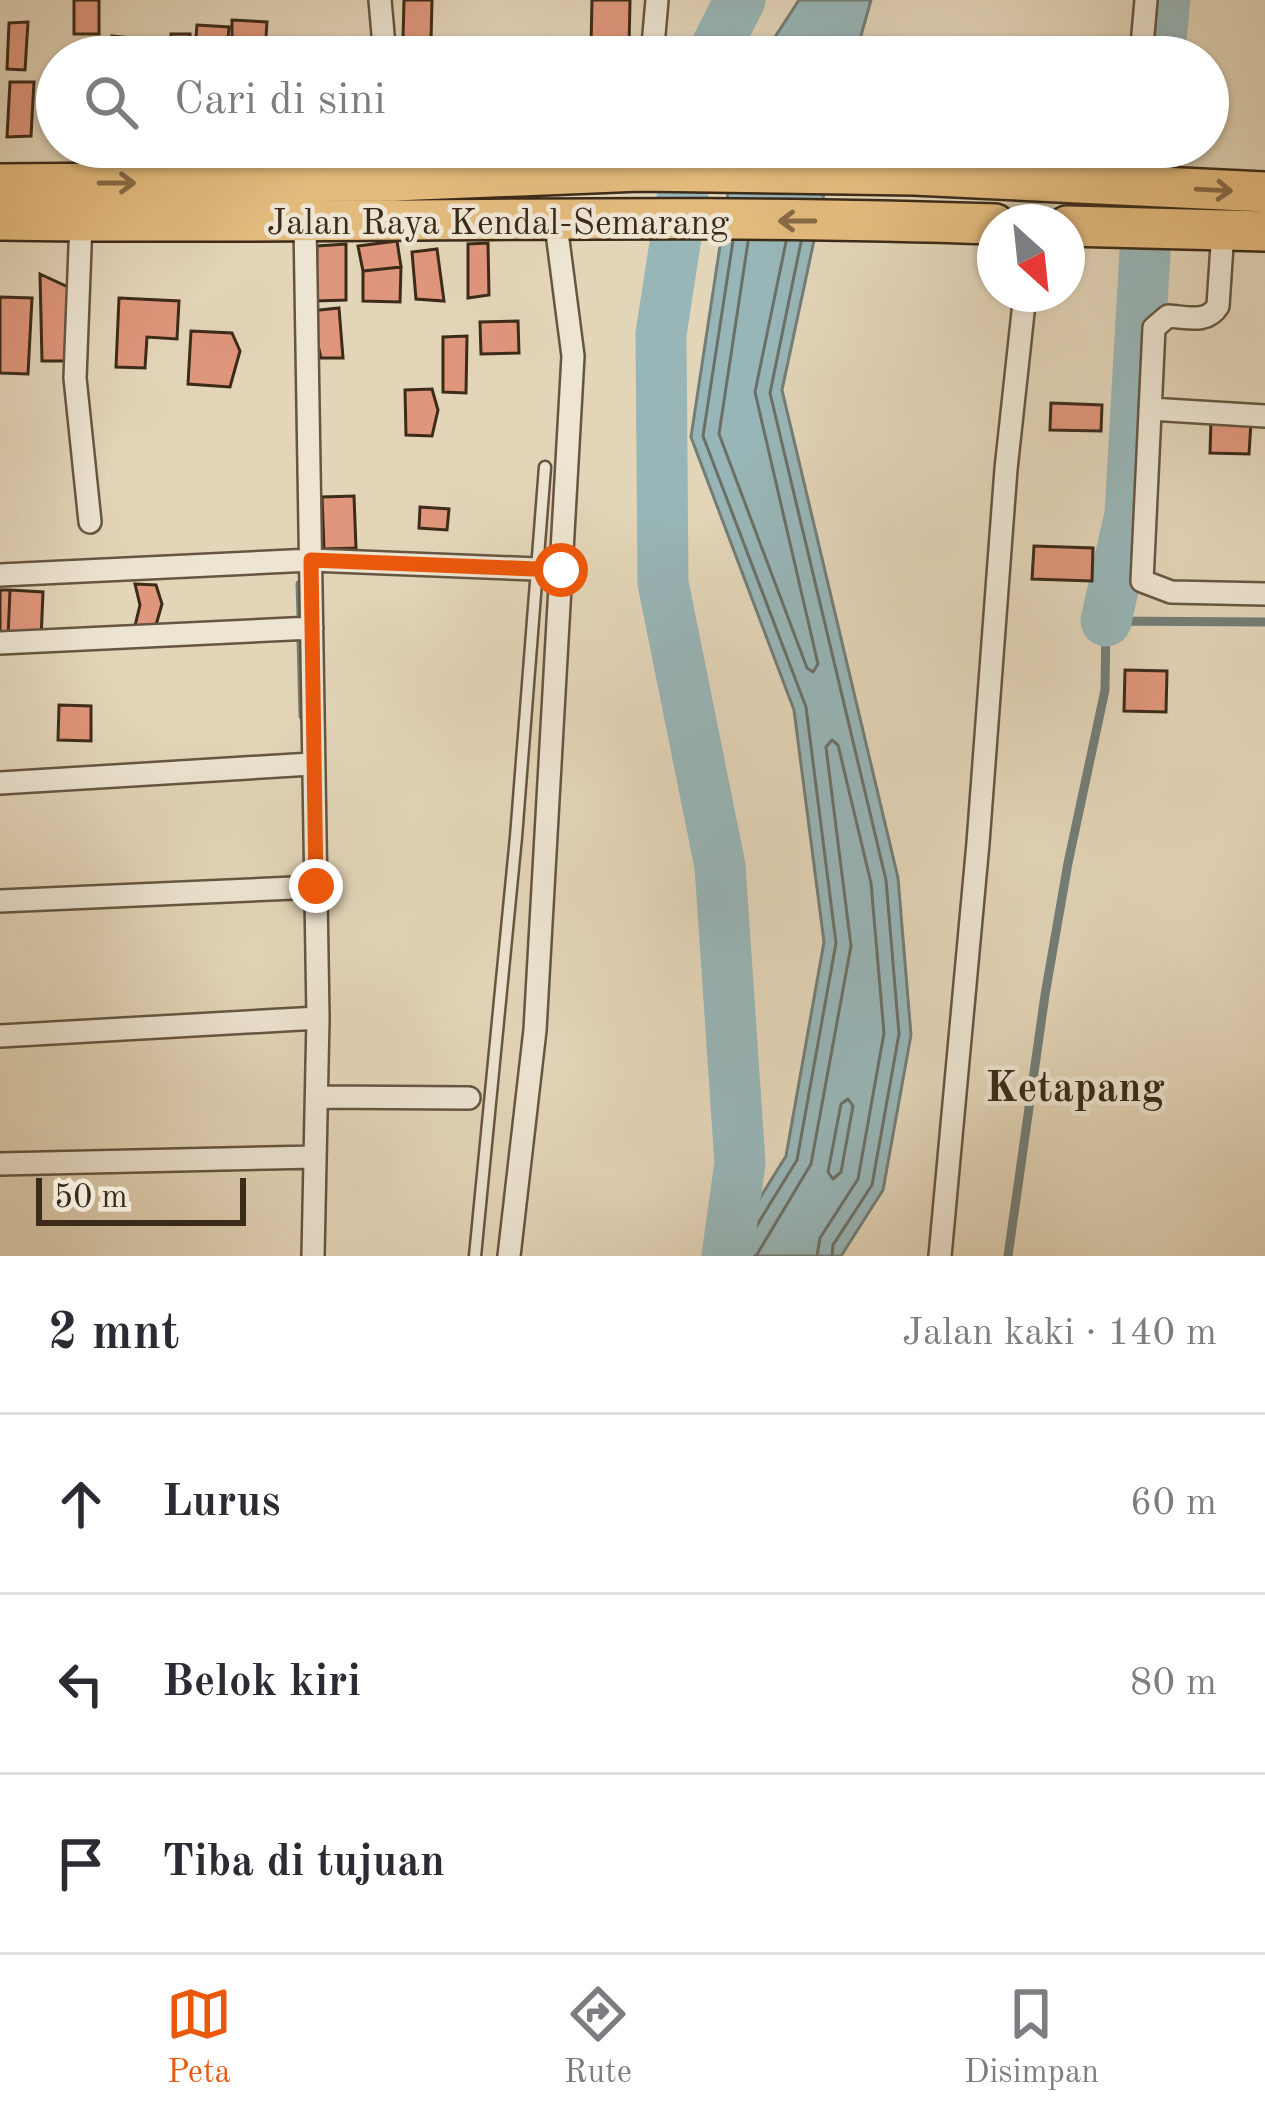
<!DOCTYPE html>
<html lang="id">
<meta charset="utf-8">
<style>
:root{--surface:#fff;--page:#f7f7f7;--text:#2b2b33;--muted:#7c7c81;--line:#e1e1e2;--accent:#ea580c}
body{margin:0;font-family:"Old Standard TT",serif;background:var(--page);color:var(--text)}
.compass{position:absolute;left:977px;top:204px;width:108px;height:108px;border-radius:50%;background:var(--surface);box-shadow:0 3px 9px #0004;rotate:153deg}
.scale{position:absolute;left:36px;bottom:30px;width:210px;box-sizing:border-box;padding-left:12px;border:6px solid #3c2b19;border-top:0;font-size:33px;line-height:42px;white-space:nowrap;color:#3c2b19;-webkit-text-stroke:9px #ede4d1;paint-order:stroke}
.stop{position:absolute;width:36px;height:36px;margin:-27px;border:9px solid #ea580c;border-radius:50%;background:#fff}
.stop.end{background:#ea580c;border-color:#fff;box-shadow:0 3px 12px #0008}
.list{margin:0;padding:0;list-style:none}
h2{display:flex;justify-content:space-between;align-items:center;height:156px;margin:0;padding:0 48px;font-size:51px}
h2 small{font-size:39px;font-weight:400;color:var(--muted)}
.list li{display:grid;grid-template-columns:78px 1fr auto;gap:36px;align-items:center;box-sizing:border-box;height:180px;padding:0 48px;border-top:3px solid var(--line)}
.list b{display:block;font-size:45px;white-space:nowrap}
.list em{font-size:39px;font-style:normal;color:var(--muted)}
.icon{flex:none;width:66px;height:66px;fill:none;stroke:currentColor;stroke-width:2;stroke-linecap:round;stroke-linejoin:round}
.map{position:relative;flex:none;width:1265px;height:1256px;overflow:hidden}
.search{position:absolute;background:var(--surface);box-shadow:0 3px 9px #0004;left:36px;right:36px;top:36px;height:132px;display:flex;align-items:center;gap:30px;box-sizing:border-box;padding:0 42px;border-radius:66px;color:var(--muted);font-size:45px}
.sheet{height:696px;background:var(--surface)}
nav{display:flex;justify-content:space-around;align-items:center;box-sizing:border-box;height:168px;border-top:3px solid var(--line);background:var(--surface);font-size:33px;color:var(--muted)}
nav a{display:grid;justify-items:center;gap:6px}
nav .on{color:var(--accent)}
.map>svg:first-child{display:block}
.water{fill:#98b6b8;stroke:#737e78;stroke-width:3}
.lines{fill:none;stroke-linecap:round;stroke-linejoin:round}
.shore{stroke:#6a7068;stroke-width:3}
.stream{stroke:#737e78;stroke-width:9}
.river{stroke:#98b6b8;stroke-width:51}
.building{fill:#e0967c;stroke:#3c2b19;stroke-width:3}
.lane-casing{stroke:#665641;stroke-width:15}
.street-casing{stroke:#665641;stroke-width:26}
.highway-casing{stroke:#3c2b19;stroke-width:44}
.lane{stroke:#ede4d1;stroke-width:10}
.street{stroke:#ede4d1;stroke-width:21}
.highway{stroke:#e2ba7c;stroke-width:39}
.oneway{stroke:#876b46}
.route{stroke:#ea580c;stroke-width:15}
.labels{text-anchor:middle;stroke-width:9;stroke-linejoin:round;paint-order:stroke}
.street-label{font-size:36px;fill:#3c2b19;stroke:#ede4d1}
.quarter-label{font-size:42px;font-weight:bold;fill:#3c2b19;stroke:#ede4d1}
</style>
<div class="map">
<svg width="1265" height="1256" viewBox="0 0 1265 1256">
<rect width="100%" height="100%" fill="#e3d5b8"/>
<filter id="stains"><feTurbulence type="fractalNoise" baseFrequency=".00167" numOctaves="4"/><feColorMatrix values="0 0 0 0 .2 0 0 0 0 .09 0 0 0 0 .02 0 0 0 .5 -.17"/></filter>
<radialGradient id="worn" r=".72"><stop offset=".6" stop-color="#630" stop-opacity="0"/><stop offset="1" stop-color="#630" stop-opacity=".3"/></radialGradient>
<!-- water -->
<path class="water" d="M799,0H871L855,57H762Z
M735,147H834L782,390L898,878L911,1035L883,1190L841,1256H724L786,1156L824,942L794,710L691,437Z"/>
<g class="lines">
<!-- shore -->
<path class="shore" d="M733,241L703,436L806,707L836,943L797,1160L738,1256
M748,242L719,434L807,668L813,672L818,664L755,392L786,242
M801,242L770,393L886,880L899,1034L872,1185L833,1245L832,1256
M848,1099L853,1106L841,1172L833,1179L828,1172L841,1104Z
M756,1256L811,1164L851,946L826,747L832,740L838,745L871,883L884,1033L858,1179L820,1238L817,1256"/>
<!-- stream -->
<path class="stream" d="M300,584L301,615
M301,638L303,716
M1008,1256L1045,995L1068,863L1105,690L1106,621L1265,622"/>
<!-- river -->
<path class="river" d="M711,57L740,0
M1159,57L1165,0
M690,147L661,334L663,583L720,866L740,1163L727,1256
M1106,621L1130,514L1151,147"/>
</g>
<!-- building -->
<path class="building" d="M74,0H99V34H74Z
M404,0H432L431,40L403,39Z
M592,0H630L629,47L591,46Z
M232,20L267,22L265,52L232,50Z
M28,22L25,70L7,69L9,23Z
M197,25L229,27L227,50L195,48Z
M171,34H190V57H171Z
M112,36L143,39L141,57H110Z
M10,82H34L31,136L7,137Z
M397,241L401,267L363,271L358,246Z
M488,243L489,295L468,298V244Z
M346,244V300L316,301L317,246Z
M437,249L444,301L416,299L412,252Z
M401,267L400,302L363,301V271Z
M40,274L70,288V361H42Z
M0,297L32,298L28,374L0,373Z
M119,298L179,301L177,339L147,337L145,368L116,367Z
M339,308L343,358H321L310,311Z
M518,321L519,353L481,354L480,322Z
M191,331L232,333L240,351L230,387L188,384Z
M467,336L466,393L443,392V337Z
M432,389L438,410L432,436L406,435L405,390Z
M1051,403L1102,405L1101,431L1050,430Z
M1211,420L1251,422L1249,454L1210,453Z
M354,496L356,548L324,549L322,497Z
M420,507L449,509L447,530L419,528Z
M1034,546L1093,548L1092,581L1032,579Z
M135,584L156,585L162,604L154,632L133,634L140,605Z
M0,590H10L8,638H0Z
M10,590L43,592L41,640L8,638Z
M1125,670L1167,671L1166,712L1124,711Z
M59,705L91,706V741L58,740Z"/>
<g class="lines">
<defs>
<path id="lane" d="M475,1256L516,837L545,467"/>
<path id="street" d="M380,0L385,57
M652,57L657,0
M1141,57L1146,0
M392,147L394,181
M1131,186L1134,147
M81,221L75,378L90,522
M305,223L318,1018L313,1256
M1223,230L1218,306C1207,324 1187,317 1168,316L1154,328L1142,581L1171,592L1265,594
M1150,409L1265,416
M0,575L311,560L561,570
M0,643L312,628
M0,783L311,764
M0,901L316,887
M0,1036L318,1018
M317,1097L469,1098
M0,1164L315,1157
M509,1256L535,1030L573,356L555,217
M940,1256L978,843L1006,469L1025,294"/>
<path id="highway" d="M0,184L394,181L640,171L914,175L1265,192
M0,220C332,225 663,212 995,224
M1067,226L1265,231"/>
</defs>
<!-- lane casing -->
<use href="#lane" class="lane-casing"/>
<!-- street casing -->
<use href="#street" class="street-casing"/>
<!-- highway casing -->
<use href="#highway" class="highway-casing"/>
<!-- lane -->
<use href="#lane" class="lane"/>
<!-- street -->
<use href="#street" class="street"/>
<!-- highway -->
<use href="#highway" class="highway"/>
</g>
<!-- one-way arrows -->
<defs><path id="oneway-shaft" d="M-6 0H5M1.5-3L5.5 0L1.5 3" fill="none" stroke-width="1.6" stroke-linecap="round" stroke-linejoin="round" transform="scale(3)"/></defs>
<g class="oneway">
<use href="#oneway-shaft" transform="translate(117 183)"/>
<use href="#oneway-shaft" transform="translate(1214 190) rotate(3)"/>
<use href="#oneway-shaft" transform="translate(797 221) rotate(-180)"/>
</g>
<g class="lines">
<!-- route -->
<path class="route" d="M316,886L311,560L561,570"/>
</g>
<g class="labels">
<!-- street labels -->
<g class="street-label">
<text x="498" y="234">Jalan Raya Kendal-Semarang</text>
</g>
<!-- quarter labels -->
<g class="quarter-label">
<text x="1075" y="1101">Ketapang</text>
</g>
</g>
<rect width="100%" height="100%" filter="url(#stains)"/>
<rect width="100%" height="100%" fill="url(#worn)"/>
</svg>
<svg class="compass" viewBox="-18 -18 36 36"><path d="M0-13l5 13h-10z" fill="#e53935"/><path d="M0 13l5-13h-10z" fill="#7c7c81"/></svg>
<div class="scale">50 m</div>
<div class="stop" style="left:561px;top:570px"></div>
<div class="stop end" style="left:316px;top:886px"></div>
<div class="search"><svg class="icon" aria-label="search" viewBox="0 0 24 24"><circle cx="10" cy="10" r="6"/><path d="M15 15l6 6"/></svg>Cari di sini</div>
</div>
<section class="sheet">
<h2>2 mnt<small>Jalan kaki · 140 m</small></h2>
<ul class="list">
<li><svg class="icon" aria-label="ahead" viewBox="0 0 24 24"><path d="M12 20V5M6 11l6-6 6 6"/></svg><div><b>Lurus</b></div><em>60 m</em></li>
<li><svg class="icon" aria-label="left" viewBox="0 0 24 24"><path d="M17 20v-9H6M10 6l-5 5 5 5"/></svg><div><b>Belok kiri</b></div><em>80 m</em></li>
<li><svg class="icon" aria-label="arrive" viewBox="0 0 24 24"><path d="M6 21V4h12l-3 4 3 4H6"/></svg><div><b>Tiba di tujuan</b></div></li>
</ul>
</section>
<nav>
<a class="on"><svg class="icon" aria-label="map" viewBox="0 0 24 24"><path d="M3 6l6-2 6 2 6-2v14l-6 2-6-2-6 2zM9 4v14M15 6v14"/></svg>Peta</a>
<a><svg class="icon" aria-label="directions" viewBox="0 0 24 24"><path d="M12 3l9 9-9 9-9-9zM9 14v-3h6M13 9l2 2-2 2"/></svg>Rute</a>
<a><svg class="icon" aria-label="saved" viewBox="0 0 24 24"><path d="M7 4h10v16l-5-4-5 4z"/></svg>Disimpan</a>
</nav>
